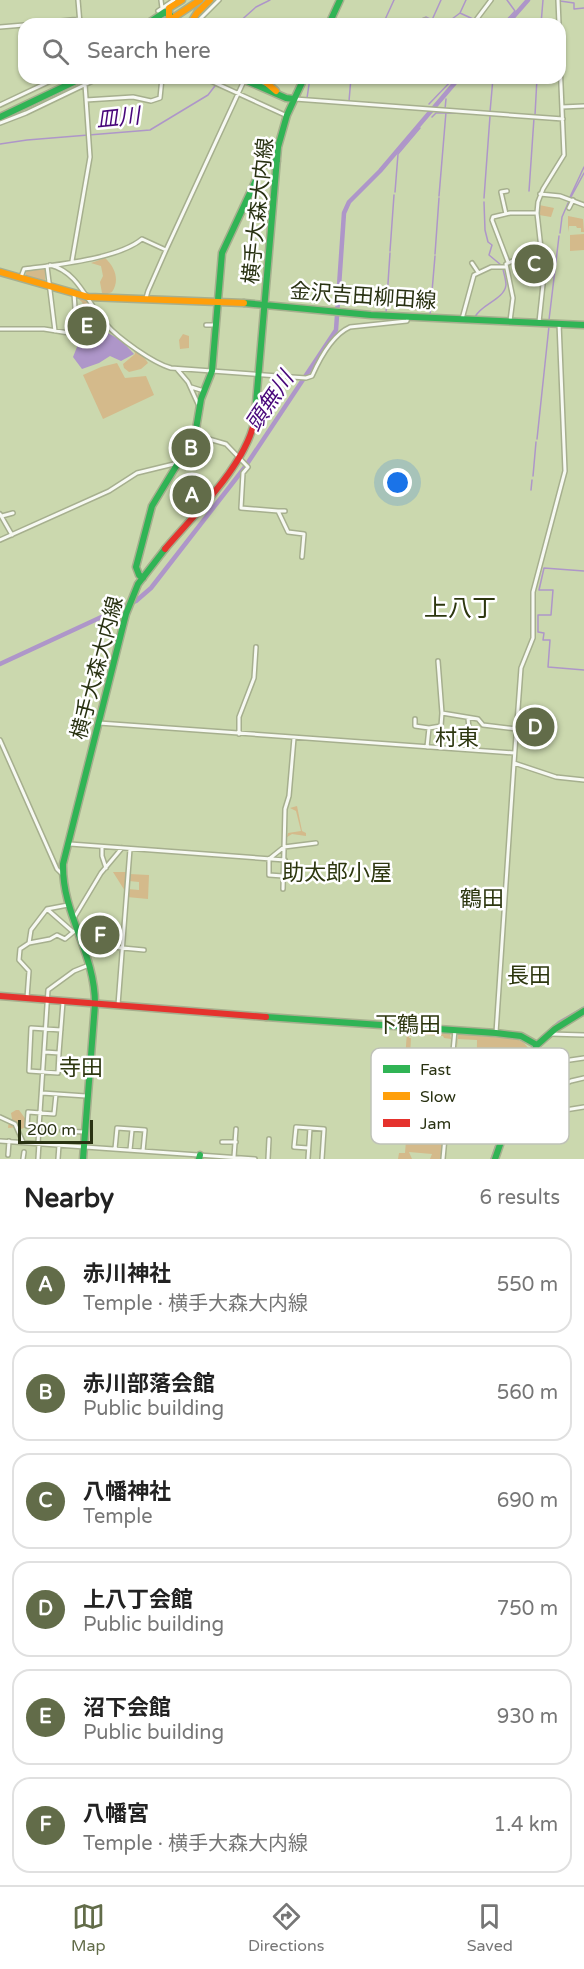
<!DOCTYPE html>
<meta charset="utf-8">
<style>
:root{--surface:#fff;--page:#f6f6f6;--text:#222;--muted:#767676;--line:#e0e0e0;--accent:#626c49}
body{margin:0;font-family:"Varela Round","Noto Sans JP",sans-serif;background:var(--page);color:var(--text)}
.scale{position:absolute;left:18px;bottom:15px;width:75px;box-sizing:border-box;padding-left:6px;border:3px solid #293212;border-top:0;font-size:16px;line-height:21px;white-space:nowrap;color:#293212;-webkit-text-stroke:4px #fff;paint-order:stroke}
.you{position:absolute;left:398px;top:483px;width:21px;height:21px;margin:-15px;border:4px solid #fff;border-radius:50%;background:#1a73e8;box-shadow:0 0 0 9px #1a73e833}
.badge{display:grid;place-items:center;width:39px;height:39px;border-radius:50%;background:var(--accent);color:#fff;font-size:20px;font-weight:700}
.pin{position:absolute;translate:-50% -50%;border:3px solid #fff;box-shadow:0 2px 6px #0006}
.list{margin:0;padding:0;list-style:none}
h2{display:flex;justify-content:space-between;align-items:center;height:78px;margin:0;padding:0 24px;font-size:26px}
h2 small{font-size:20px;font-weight:400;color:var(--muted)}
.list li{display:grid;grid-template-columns:39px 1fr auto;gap:18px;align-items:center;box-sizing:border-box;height:96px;margin:0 12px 12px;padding:0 12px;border:2px solid var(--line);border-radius:18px}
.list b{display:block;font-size:22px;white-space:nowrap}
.list p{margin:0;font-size:20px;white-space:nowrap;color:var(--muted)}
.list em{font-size:20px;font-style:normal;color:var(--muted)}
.icon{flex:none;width:33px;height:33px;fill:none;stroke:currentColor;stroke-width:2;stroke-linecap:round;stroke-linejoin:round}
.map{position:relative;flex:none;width:584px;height:1159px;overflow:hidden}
.search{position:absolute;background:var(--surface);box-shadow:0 2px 4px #0004;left:18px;right:18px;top:18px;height:66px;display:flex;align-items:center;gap:15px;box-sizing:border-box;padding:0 21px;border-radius:18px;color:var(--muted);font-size:22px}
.sheet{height:726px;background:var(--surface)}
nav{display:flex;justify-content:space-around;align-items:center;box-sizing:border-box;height:84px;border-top:2px solid var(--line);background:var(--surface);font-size:16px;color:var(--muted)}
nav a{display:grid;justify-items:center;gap:3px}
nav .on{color:var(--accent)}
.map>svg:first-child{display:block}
.green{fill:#d4ba8b;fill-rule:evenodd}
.water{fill:#ae96c9}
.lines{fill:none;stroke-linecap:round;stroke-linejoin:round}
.stream{stroke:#ae96c9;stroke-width:1.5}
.river{stroke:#ae96c9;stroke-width:4.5}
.street-casing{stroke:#a6af8e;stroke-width:6}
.fast-casing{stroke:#a6af8e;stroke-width:9}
.slow-casing{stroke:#a6af8e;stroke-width:9}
.jam-casing{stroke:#a6af8e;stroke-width:9}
.street{stroke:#f7f9f3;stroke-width:3}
.fast{stroke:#30b455;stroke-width:6}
.slow{stroke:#ff9f0a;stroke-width:6}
.jam{stroke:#e5322d;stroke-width:6}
.labels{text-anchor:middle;stroke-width:5;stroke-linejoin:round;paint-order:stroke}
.street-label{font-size:21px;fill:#293212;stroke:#fff}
.water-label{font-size:22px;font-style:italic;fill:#48077a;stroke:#fff}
.neighbourhood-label{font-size:22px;fill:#2d370f;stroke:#fff}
.quarter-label{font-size:24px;fill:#2d370f;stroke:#fff}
.key{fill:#fff;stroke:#bfc2b8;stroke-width:1.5}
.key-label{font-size:16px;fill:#293212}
</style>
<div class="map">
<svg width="584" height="1159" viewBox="0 0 584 1159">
<rect width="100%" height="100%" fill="#cbd8ae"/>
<!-- green -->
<path class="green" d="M539,205L554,208L551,217L539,215Z
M568,216L583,219L584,232H581V228H577L576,226H569L568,232Z
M584,234V250L570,251V235Z
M525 263a8 8 0 1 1 16 0a8 8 0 1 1-16 0Z
M105,258C115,267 120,280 112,292L105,295L102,293L100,282L103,276L101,266L91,263Z
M45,269V282L26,276V271Z
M76,297L86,300L91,306L88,308L89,311L79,313L78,320H85L94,314L96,315L90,320L98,317L102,325L89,328L87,321L81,327L70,329V324L78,320L75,309L84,307L82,302Z
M183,334L189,336V348L180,349L179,340Z
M134,349L142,354L148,363L141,369L129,372L124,368L123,364L135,354Z
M117,363L125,378L146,376L154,395L103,419L83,375L101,367Z
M185,480L191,489L199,493L195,502L188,498L175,499L173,496L175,487L179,488L178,483Z
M519,717L540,718L538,729L518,728Z
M297,806L302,831L306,833V836L292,834L287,837L288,833L301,831L296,811L290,808Z
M113,872H127L126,892L125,891Z
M129,874L149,875L148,899L127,897L128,889L139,890V882L129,881Z
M407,1031H409V1038H411L410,1057L406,1062L404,1096L447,1099L441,1159H430L432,1154L409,1152L412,1159H398L399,1153H405L409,1103L402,1105ZM423,1103L433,1107L436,1115L411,1114L415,1106Z
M411,1031L450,1034L451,1039L444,1038L443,1036L411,1034Z
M458,1034L517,1039L524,1043L529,1049L516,1082H513L512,1086C470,1084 477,1074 477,1040L458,1039L454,1069Z
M16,1110H19L27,1121L26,1127L21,1129L18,1127L8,1128L9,1121L12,1119L11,1113Z"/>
<!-- water -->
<path class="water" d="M102,330L121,340L134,354L121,361L110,356L99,363L82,369L73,357L79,342Z"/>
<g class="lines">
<!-- stream -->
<path class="stream" d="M560,1L574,3V9L584,8
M460,13L473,19
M434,21L448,22L460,13L466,0
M237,24L256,7L270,0
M383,24L394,0
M411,24L426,17L432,20L441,0
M503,24L515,11L507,0
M541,24L543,0
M307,98L310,78
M349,101L351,78
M429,104L454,78
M445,109L446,99
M490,112L493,78
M535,115L537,78
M432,117L436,113H465
M0,144L27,140L150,130L208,95L221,78
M529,191L534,118
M395,192L398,154L420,128
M439,196L446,112
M570,197L584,167
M571,197L584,173
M484,198L490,116
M484,202L485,230L488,242L492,245L489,255L501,265
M560,233L562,217L569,201
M390,251L394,195
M435,254L439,198
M545,276L552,277
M386,313L390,253
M430,315L435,256
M475,317C481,304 504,300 506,285C506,280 504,274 503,269
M549,320L559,236
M537,439L549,326
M533,476L536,442
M531,490L532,480
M584,571L544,568L539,590H553L551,615H538V632L544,633L543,640H550L548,667L584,670
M542,1036L558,1022L584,1007
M524,1065L531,1051
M491,1159L523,1069"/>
<!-- river -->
<path class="river" d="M507,24L528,0
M0,664L136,601L151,588L245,467L336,330L344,213L349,202L380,171L459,78"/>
<defs>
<path id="street" d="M78,0L80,24
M161,0L162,8
M558,0L559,24
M158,11L174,0
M33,24L80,19
M195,24L219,0
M414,24L425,20L437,24
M473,24L491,0
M0,27L24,25
M200,78L213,82L285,115
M295,99L563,119
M86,100L133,97L151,101L160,98L162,78
M0,105L57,78
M562,107L584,106
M0,123L26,113L99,78
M540,194L560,196L584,205
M569,208L573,200
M506,214L501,192L507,191
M72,261L90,157L85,84
M508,262L492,220L493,217L510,213H537
M472,263L478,272
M50,265C79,272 87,303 106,324C118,338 153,363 171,368L306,378L312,376C320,358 332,335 350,327L407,321L408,317
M47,266L55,331
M21,277L24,269C55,265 118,259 142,239L166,250
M74,293L75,308
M146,298L148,291L166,250L243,83
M462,319L474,275L491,267H506
M510,321L513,298L506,264L521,257L542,258
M539,322L544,275L537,213L538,202L543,189L564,155L560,62
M559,323L565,471L533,592V638L521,668L514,763L556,777L584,780
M68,325L69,333
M206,325H215
M0,329H44L69,333L107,326
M177,369L188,382L198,404H200
M191,387L204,391
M195,435L226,444L248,467L243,473L241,508L278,511L288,532L304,534L302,557
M278,511H285
M0,514L12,535
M2,516L13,513
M0,540L109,491L137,473L178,463
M442,713L478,719L483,725L517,729
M468,718L471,750
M415,719V726L429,728
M99,723L514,753
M239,734V717L254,678L256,647
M0,740L57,869L62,874
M427,747L429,728L441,726L442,713L438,661
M70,844L285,860
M102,847V856L106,868
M283,876L269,875V859L284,847L316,843
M283,889L285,809L289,796L294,738
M47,909L72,931
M74,918L101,873L122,848
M29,943L50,939L57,935L65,939L77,929
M87,954L112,947L144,950
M27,998L29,971L19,960L20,949L29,943L31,930L47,909L68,905
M118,1005L130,849
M496,1033L514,763
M550,1034L584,1035
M45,1052L59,1053L58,1073L29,1071L31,1028L61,1030
M59,1053L63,1002
M546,1063L549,1089
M529,1066L584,1058
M42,1093L86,1096
M517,1095L556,1088L571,1081L584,1078
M0,1117L15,1124L23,1142
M509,1119L584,1107
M39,1127L27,1126L28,1112L54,1114L56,1094
M62,1131L84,1132
M0,1141L255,1159
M222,1142H236
M38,1143L48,990L74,971L89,965
M308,1148L294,1147L296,1127L324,1129L322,1159
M115,1149L117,1128L145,1130L143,1151
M130,1150L132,1130
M8,1155L9,1141
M234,1157L236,1129
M23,1159L24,1152
M38,1159L39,1143
M58,1159L59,1145
M268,1159L269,1139
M308,1159L310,1128
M443,1159L455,1030"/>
<path id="fast" d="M147,24L165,12L171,16
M329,24L340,0
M240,78L286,98L294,99
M0,117L82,78
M244,303L371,315L584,325
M255,415L278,147L287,115L304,78
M143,578L139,575L136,567L152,506L195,435L201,399L212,371L222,253L263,165L277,161
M266,1017L496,1033L521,1036L537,1045
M83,1159L95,1004C95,952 62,915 63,864L126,614L138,584L165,549
M199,1159L200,1155
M495,1159L527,1066L537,1045L555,1029L584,1011"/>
<path id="slow" d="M169,17V8L182,0
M164,24L200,0
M190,24L197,13L210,0
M261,78L276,91
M0,272L88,297L244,303"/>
<path id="jam" d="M165,549C192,517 252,459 255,415
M0,996L266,1017"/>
</defs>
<!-- street casing -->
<use href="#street" class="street-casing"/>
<!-- fast casing -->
<use href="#fast" class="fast-casing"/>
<!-- slow casing -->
<use href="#slow" class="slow-casing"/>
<!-- jam casing -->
<use href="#jam" class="jam-casing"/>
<!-- street -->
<use href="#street" class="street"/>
<!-- fast -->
<use href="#fast" class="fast"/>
<!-- slow -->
<use href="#slow" class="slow"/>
<!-- jam -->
<use href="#jam" class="jam"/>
</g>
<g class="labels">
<!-- street labels -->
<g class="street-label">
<text transform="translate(258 211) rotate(-84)" y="7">横手大森大内線</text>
<text transform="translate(363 296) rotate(4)" y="7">金沢吉田柳田線</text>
<text transform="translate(97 668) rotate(-75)" y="7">横手大森大内線</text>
</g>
<!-- water labels -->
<g class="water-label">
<text transform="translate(118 117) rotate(-6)" y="8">皿川</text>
<text transform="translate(269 401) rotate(-56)" y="8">頭無川</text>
</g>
<!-- neighbourhood labels -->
<g class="neighbourhood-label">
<text x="457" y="745">村東</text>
<text x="337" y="880">助太郎小屋</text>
<text x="482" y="906">鶴田</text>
<text x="529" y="983">長田</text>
<text x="408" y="1032">下鶴田</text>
<text x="81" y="1075">寺田</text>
</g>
<!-- quarter labels -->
<g class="quarter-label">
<text x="460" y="616">上八丁</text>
</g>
</g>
<!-- legend -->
<rect x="371" y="1048" width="198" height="96" rx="9" class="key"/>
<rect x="383" y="1065" width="27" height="8" fill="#30b455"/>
<rect x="383" y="1092" width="27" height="8" fill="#ff9f0a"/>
<rect x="383" y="1119" width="27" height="8" fill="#e5322d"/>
<g class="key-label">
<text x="420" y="1075">Fast</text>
<text x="420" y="1102">Slow</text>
<text x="420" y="1129">Jam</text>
</g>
</svg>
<div class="scale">200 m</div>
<div class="you"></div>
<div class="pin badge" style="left:192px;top:495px">A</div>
<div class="pin badge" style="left:191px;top:448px">B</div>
<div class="pin badge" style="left:534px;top:264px">C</div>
<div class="pin badge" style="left:535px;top:727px">D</div>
<div class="pin badge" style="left:87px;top:326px">E</div>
<div class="pin badge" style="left:100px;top:935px">F</div>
<div class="search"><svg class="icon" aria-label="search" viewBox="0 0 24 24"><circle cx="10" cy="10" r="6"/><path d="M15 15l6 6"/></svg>Search here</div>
</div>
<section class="sheet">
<h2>Nearby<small>6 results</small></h2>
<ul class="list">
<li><span class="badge">A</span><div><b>赤川神社</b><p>Temple · 横手大森大内線</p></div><em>550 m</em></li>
<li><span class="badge">B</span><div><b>赤川部落会館</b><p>Public building</p></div><em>560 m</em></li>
<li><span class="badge">C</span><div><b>八幡神社</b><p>Temple</p></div><em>690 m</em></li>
<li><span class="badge">D</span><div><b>上八丁会館</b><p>Public building</p></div><em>750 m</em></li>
<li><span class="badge">E</span><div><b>沼下会館</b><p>Public building</p></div><em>930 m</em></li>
<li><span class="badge">F</span><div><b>八幡宮</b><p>Temple · 横手大森大内線</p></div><em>1.4 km</em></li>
</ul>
</section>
<nav>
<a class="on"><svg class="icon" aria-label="map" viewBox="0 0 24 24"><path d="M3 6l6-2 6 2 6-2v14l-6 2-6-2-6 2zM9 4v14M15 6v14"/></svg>Map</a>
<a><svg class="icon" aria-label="directions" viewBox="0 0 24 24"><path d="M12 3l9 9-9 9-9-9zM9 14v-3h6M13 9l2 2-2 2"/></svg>Directions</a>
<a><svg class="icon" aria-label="saved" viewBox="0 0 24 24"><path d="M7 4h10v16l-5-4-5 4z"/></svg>Saved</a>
</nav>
